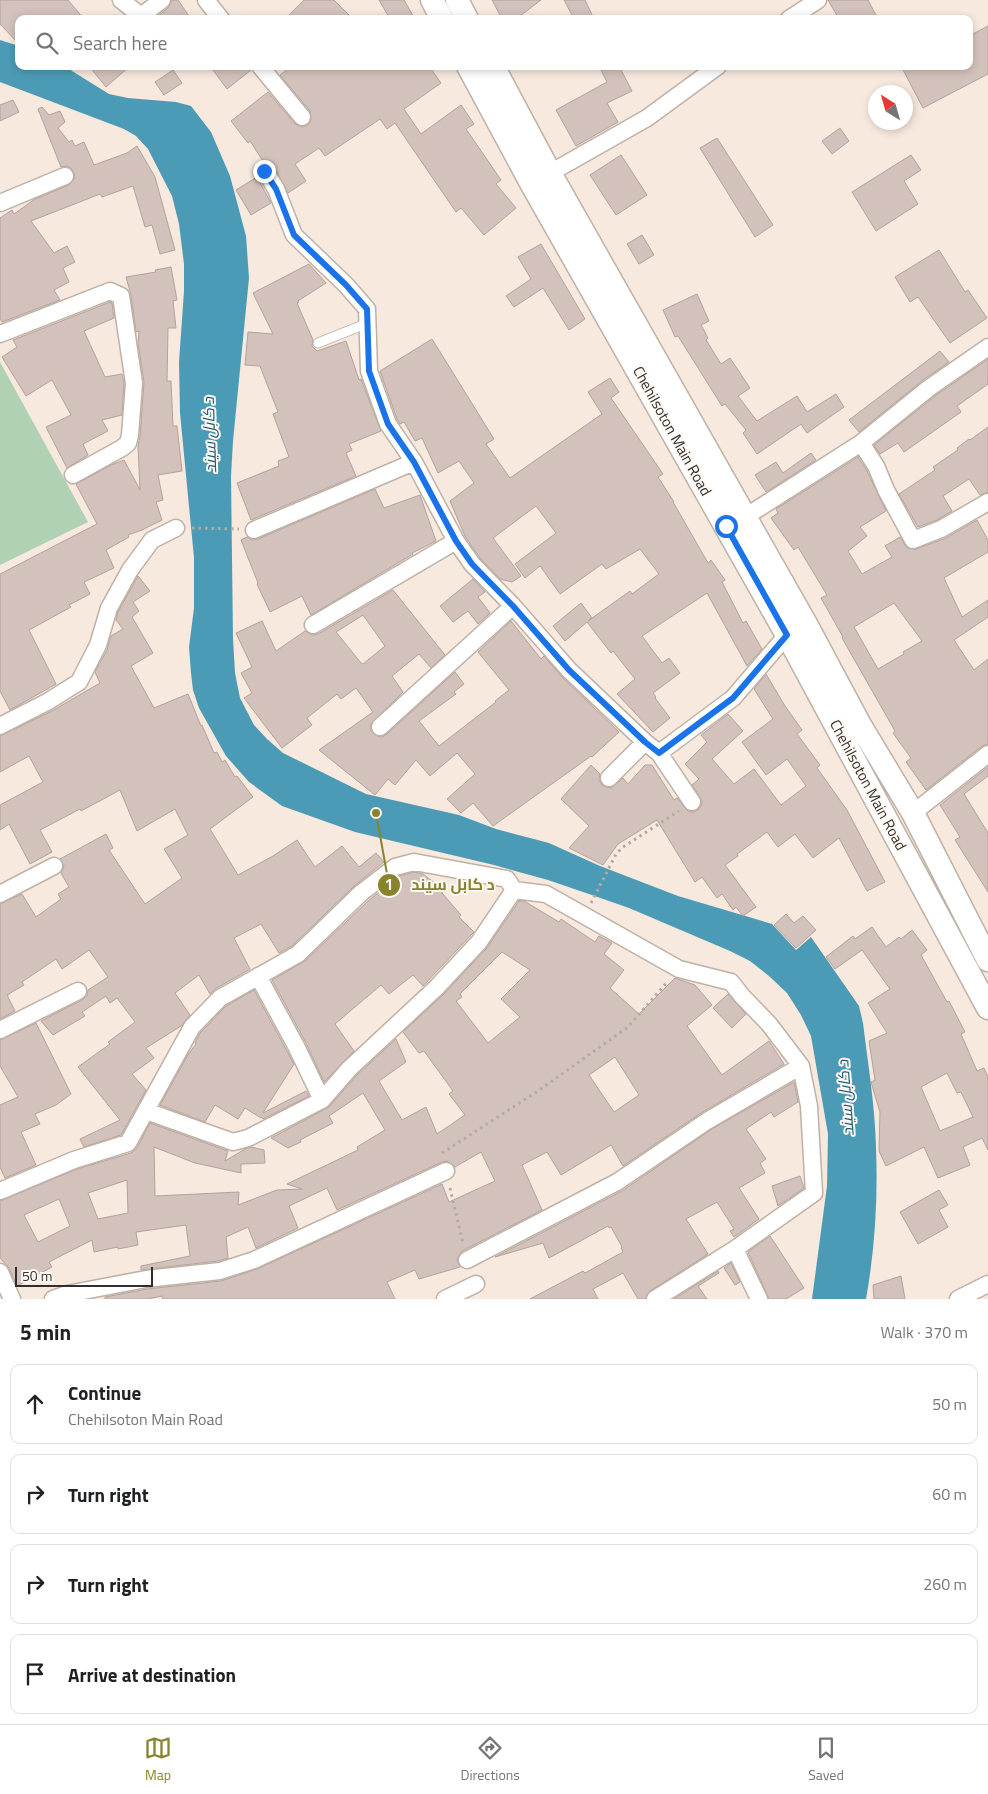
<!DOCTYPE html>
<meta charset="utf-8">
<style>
:root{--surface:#fff;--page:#f6f6f6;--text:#202124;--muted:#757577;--line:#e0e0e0;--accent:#88842c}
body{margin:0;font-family:"Titillium Web",Cairo,sans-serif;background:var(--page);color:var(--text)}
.compass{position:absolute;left:868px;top:85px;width:45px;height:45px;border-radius:50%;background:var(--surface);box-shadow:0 2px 8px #0003;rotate:323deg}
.scale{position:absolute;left:15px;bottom:12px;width:138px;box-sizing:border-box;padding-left:5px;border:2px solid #332e29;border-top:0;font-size:14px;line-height:18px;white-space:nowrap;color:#332e29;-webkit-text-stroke:4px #fdf8f3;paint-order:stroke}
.stop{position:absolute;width:15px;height:15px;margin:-11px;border:4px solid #1a73e8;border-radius:50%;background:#fff}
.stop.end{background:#1a73e8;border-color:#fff;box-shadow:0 1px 5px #0008}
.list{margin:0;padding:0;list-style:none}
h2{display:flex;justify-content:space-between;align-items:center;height:65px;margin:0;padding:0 20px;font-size:21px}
h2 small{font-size:16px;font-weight:400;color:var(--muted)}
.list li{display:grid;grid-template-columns:32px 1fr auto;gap:15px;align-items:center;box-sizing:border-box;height:80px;margin:0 10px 10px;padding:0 10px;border:1px solid var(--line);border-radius:10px}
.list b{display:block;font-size:19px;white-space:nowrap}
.list p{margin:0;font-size:16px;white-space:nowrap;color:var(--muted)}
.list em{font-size:16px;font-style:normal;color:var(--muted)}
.icon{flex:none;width:28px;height:28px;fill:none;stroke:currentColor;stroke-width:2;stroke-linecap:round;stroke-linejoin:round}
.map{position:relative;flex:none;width:988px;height:1299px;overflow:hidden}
.search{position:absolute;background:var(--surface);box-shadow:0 2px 8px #0003;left:15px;right:15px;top:15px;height:55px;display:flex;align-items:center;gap:12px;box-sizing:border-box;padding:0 18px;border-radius:10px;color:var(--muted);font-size:19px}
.sheet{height:425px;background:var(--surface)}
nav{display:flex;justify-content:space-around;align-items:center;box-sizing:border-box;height:70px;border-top:1px solid var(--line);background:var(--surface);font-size:14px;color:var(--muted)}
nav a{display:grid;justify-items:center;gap:2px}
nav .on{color:var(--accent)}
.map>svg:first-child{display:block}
.green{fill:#b0d1b3}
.water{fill:#4c9bb6}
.building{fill:#d3c2bb;stroke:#b2a29b;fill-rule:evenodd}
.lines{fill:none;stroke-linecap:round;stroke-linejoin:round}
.service-casing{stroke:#beb1a6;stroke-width:11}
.minor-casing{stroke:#beb1a6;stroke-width:19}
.secondary-casing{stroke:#beb1a6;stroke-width:25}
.path{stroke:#b5aaa0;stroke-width:3;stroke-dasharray:2.5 4;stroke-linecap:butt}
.service{stroke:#fff;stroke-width:9}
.minor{stroke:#fff;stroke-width:16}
.secondary{stroke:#fff;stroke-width:22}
.route{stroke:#1a73e8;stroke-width:6}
.labels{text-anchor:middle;stroke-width:4;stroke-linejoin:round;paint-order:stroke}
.street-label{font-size:15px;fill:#332e29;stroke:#fdf8f3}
.water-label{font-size:16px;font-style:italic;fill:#1f5d71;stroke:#fdf8f3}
.leader{fill:none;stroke:#88842c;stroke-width:2}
.callout-dot{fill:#88842c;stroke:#fdf8f3;stroke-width:2}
.mark-label{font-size:15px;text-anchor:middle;font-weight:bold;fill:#fff}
.callout-label{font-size:16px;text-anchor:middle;font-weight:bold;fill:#88842c;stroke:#fdf8f3;stroke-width:4;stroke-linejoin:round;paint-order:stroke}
</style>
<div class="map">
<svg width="988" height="1299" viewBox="0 0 988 1299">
<rect width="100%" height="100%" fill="#f7e9dd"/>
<!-- green -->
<path class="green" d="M0,362L88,522L0,565Z"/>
<!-- water -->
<path class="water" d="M0,40L19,46V66H64L109,94L128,98L176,102L191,106L211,132L230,176L246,236L249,278L233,441L231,476L233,638L235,673L240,698L254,725L267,739L283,753L366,794L459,815L496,829L549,843L600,866L678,896L772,924L796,950L811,937L859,1006L863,1023C868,1064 875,1106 876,1148C878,1198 875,1249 866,1299H812L827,1186L828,1134L811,1036L801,1015L787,993L769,976L750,961L730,951L629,908L586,893L548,880L494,865L355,832L282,806L249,782L226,756L199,708L193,690L191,673L189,647L194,608V558L180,413L179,362L184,291V264L179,224L172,196L148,149L136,136L124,129L0,82Z"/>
<!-- building -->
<path class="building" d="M0,0H68L84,19H19V44L0,24Z
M172,0H178L191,19H154L168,8Z
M304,0H334L353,19H285Z
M379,0H404L415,19H390Z
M492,0H541L516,19H502Z
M564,0H585L594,19H574Z
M828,0H868L878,19H839Z
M988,26V74L923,108L901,66H969V36Z
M89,66H130L106,87Z
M210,66H250L251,70L227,89Z
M292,66H429L441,83L404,109L421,134L461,105L474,124L466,129L501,180L496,184L516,208L484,235L461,208L456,212L395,123L387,129L380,119L325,156L319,148L295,164L306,181L288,193L274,166L269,162L263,161L250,141L248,143L231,121L268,92L295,124L303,127L309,124L311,120L310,111L280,75Z
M599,66H619L632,91L607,103L618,122L576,146L556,110L607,82Z
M173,70L182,83L164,95L155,82Z
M13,100L19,112L0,121V105Z
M42,107L49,115L60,111L65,122L58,128L69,142L72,140L75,146L84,142L94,165L127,153L137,146L155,177L175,250L160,254L152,225L145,227L133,186L102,197L100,194L31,221L54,253L67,246L75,262L63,268L69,282L54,290L60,300L2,322L0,319V218L12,210L14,214L35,199L69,185L75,178L74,173L71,168L67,166L61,167L38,109Z
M840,128L849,141L832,154L822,141Z
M717,138L773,225L755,237L700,148Z
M621,155L647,195L616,215L590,175Z
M911,155L921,170L904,181L918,204L876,231L852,192Z
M257,177L271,203L251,215L236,190Z
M642,235L654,255L639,264L627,244Z
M541,244L585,319L569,330L543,288L514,307L506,296L531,279L518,257Z
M939,250L965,292L968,290L987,318L950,343L918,297L910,302L895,277Z
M309,264L326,283L298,301L299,302L297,303L313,340L312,346L317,351L346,341L359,380L361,379L381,431L349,444L352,450L346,453L356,476L251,520L237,483L279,466L278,461L289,457L273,414L278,412L260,366L245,365L248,332L273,334L253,293Z
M171,267L177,300L173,301L176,328H168L167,381H171L173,426H177L182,471L158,475L163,500L156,502L162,520L142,530L128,535L129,537L106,550L114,568L84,582L90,594L69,605L71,607L29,630L56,684L10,710L0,691V574L97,524L76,484L111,465L124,460L140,490L138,446L140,436L144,382L138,344L139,331L136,332L131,295L126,277L156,272L155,270Z
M697,294L709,321L701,325L708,338L706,340L721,364L730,358L750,388L738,396L757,421L797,396L807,412L836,394L844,407L807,433L801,424L757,454L743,433L746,430L725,404L722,406L678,336L675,337L663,310Z
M110,302L112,303L114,318L84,331L105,377L122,374L124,383L122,415L102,420L108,431L83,444L88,455L67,468L46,427L71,415L52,380L26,396L2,357L17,347L13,340Z
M432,339L494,439L486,444L510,478L602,414L588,392L610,378L619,392L611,398L663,474L658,477L674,502H673L708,563L711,560L725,580L722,582L743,623L746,621L762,649L747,666L707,593L642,636L662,663L669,658L680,673L653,693L656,697L655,698L670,718L653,732L617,694L635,679L613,651L611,653L587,622L565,641L553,626L581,603L592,618L588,621L630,591L632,594L659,574L640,549L606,569L602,564L560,594L540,566L525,578L515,564L556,533L536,506L493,538L521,576L512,582L500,579L480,558L465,536L450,501L474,483L459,461L438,473L422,438L415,441L404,422L400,424L397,419L380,371Z
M940,351L949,362L923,380L859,432L849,420Z
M988,359V384L957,406L961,412L904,452L898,443L880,454L874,445L935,396Z
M988,427V492L980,495L969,479L943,496L952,511L937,520L918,527L899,494L935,470L933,467L958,450L957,448L969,439L970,440Z
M811,453L816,460L766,492L755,475L776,462L783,473Z
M858,457L867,471L886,511L860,527L867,536L848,551L862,574L892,557L885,546L900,537L907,548L916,549L946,538L977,520L988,540V552L944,578L962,617L988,600V617L954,640L974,670L988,659V744L982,746L926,790L906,762L911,758L893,733L895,731L842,638L843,637L821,598L827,595L798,547L794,550L771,518L778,513L776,509ZM894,603L922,641L903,652L904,654L878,669L854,627Z
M375,489L384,508L420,495L436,541L412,553L413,554L311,615L302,596L270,612L257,584L258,583L241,540L247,537L252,540L258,539Z
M138,576L150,591L133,602L139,611L132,617L153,653L131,666L154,708L188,694L201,726L202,725L214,753L217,752L222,762L225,760L235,777L237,776L253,797L210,829L238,875L273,856L297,840L315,867L342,846L359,867L376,853L384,862L354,886L292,946L279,953L261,924L234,938L250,969L215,989L210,994L199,975L175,993L190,1015L181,1026L146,1048L154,1058L132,1074L146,1090L121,1135L84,1147L80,1139L120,1120L78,1067L110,1044L108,1042L135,1022L117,998L110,1003L106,996L82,1012L85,1016L53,1035L41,1021L82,1000L87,996L88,990L108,977L89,950L62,969L56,959L22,982L24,985L7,995L15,1011L0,1019V904L22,894L36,917L61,899L58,894L69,887L61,873L64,866L60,859L106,834L113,848L109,850L145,904L182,878L164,849L188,835L175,809L137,831L120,790L81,811L80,809L40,830L52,852L30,864L9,824L0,830V805L43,782L29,756L0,772V736L52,711L100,683L95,672L107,650L111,636L123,629L116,620L118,612Z
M473,579L485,592L478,597L490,613L478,624L468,611L453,622L440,606Z
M393,590L445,655L431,668L419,654L392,676L403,692L371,724L370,730L377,736L382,737L387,734L455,672L464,684L454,692L456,694L419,721L439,746L496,702L495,701L509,690L478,652L511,621L541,659L544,656L562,677L619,732L592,757L591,756L493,826L473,803L461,813L447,799L475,774L457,753L430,776L416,760L395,785L388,779L375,795L319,750L373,712L356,688L341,699L337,694L307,718L312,725L282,748L244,698L252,693L241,673L252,667L236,633L262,621L276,651L305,631L313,635L318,634ZM363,615L385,646L363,664L361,663L336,632Z
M766,674L785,706L802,730L797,734L820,765L817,768L847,810L885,882L867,891L839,838L813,858L795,834L778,847L767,832L737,854L738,856L725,865L756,907L743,916L736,907L733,910L722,894L717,898L702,877L695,882L657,820L618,844L603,865L569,848L589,826L561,799L591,765L600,774L599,780L602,785L606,787L611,788L623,778L628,784L645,765H652L674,800L677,798L688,811L693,812L698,810L701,806L702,801L692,785L699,779L685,764L707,742L701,735L728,714L743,731L712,759L734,784L754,769L781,805L806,786L787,759L766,775L742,742L773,719L754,689Z
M988,767V776L964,794L988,833V892L955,840L960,837L940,805Z
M414,872L423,874L444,890L442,893L461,915L459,917L474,932L423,986L413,975L389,994L381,985L335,1024L354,1051L324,1082L305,1041L272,980L305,961L368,901L399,876Z
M519,901H524L559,922L561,919L595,942L599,936L612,943L604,954L624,970L610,988L639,1014L675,978L695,985L712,1005L687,1026L722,1075L769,1041L784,1064L701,1113L623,1166L611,1145L561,1175L547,1152L522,1165L542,1210L462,1251L457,1259L460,1267L419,1279L415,1270L387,1282L395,1299H163L162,1296L148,1299H105V1297L147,1289L221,1281L257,1269L442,1184L449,1202L495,1181L481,1152L455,1167L447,1161L442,1162L337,1210L327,1188L289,1206L298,1228L256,1248L248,1227L226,1237L228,1258L218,1261L141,1270V1266L190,1256L186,1225L136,1232L138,1245L118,1249V1247L94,1252L92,1240L49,1262L52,1267L17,1286L9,1268L0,1258V1201L77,1169L131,1153L137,1148L150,1123L228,1151L225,1161L245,1149L251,1147L264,1150L265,1163L241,1164V1173L195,1163L154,1147L155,1196L239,1192L238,1205L277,1190L302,1189L287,1184L358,1150L357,1147L385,1130L363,1093L329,1116L333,1123L300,1140L301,1142L288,1148L271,1138L329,1107L356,1076L396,1039L406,1062L379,1081L402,1120L426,1107L437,1134L465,1115L449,1094L453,1091L424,1051L419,1053L403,1032L443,995L486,949ZM502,952L530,970L501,999L520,1017L488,1043L456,1001L462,997L460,994ZM615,1057L639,1095L614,1112L589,1075ZM127,1180L128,1213L98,1219L88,1193ZM59,1199L70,1226L38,1242L24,1215Z
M786,914L794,923L803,916L816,930L796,948L774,925Z
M872,927L886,947L899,937L901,939L912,930L927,950L921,955L947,1002L949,1001L965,1032L961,1034L977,1071L984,1068L988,1077V1150L982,1138L963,1147L970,1165L938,1178L924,1147L886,1166L879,1151L880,1112L871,1082L875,1080L869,1041L887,1033L868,1003L890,989L862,950L835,969L826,957L853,936L855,939ZM947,1073L957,1093L961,1092L973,1117L940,1131L921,1087Z
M254,990L294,1064L263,1113L306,1091L309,1096L263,1119L261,1117V1118L245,1108L238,1119L215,1105L205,1122L160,1105L189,1053L196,1044L195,1043L200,1033L226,1006Z
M728,994L746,1014L732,1028L713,1008Z
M36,1023L71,1094L56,1105L35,1114L40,1124L21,1132L36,1165L5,1178L0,1167V1105L18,1097L0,1066V1040Z
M794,1082L798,1102L774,1117L771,1112L746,1129L766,1159L760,1163L765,1173L739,1188L759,1219L734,1237L730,1231L734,1229L717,1202L686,1219L708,1254L650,1291L645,1299H638L623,1273L593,1289L598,1299H530L583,1271L585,1273L623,1252L621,1248L622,1247L611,1227L609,1228L608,1226L549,1258L543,1243L495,1257L622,1191L712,1129Z
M800,1176L804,1188L778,1206L772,1186Z
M939,1190L948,1205L939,1210L948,1227L918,1244L900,1212Z
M770,1236L804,1288L786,1299H769L748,1252Z
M731,1263L740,1282L735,1285L724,1268Z
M718,1271L719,1273L698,1286L707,1299H674Z
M901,1276L905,1299H874L873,1285Z"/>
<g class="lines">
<defs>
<path id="service" d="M318,343L368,323"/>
<path id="minor" d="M121,0L141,16L162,0
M206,0L221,19
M789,19L818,0
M260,66L302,117
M265,171L276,189L294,235L346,285L367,309L369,371L388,424L414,462L456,541L472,564L513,606L569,670L645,742L659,753L692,802
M550,173L647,118L718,66
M0,203L65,176
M0,334L110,291L121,296L134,383L130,435L128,443L122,448L73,475
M861,443L876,466L886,490L913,540L941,529L988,502
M745,517L861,443L929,388L988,347
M254,530L414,462
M313,625L456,541
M0,726L47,702L79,682L98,645L109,608L130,570L152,540L176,528
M380,727L513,606
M659,753L733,698L787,635
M609,778L645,742
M913,813L988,754
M0,894L54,866
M258,976L296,1046L322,1100
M0,1030L78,991
M146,1111L233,1142L248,1138L322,1100L349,1069L436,988L479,942L514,890
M0,1191L74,1160L128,1143L192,1027L220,998L298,954L361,893L395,867L414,862L507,879L514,890L546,894L679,969L731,982L742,996L769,1024L801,1066L809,1106L814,1193L735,1249L655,1299
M735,1249L759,1299
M467,1260L617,1182L707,1121L801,1066
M0,1272L12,1299
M53,1299L67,1294L146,1279L220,1271L254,1260L446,1171
M445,1299L476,1284
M958,1299L988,1284"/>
<path id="secondary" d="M432,0L442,19
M457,0L467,19
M468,66L531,183L787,635L988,1008
M493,66L550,173L806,624L860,725L913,813L988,960"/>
</defs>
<!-- service casing -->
<use href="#service" class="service-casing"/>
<!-- minor casing -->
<use href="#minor" class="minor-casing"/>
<!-- secondary casing -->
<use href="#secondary" class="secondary-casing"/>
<!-- path -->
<path class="path" d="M192,528L239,529
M591,903L616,854L623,847L679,811
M442,1153L538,1091L628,1027L668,981
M450,1188L463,1243"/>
<!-- service -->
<use href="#service" class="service"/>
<!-- minor -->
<use href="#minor" class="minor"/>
<!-- secondary -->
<use href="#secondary" class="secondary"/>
</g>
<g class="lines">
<!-- route -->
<path class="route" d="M264,171L276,189L294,235L346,285L367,309L369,371L388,424L414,462L456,541L472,564L513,606L569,670L645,742L659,753L733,698L787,635L726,526"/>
</g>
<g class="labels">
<!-- street labels -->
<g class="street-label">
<text transform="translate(672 431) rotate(61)" y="5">Chehilsoton Main Road</text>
<text transform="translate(868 785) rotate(62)" y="5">Chehilsoton Main Road</text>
</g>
<!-- water labels -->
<g class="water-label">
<text transform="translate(209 435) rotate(-92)" y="6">د کابل سيند</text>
<text transform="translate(845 1098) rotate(-94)" y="6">د کابل سيند</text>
</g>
</g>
<!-- callouts -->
<path class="leader" d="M376 813L389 885"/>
<g class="callout-dot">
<circle cx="376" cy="813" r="5"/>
<circle cx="389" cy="885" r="12"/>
</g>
<g class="mark-label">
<text x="389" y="890">1</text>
</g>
<g class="callout-label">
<text x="453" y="890">د کابل سيند</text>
</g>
</svg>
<svg class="compass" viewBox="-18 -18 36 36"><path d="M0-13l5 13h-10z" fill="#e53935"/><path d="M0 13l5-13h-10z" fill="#757577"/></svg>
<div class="scale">50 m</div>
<div class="stop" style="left:726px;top:526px"></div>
<div class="stop end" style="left:264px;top:171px"></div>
<div class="search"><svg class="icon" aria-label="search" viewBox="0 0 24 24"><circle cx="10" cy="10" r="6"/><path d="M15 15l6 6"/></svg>Search here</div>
</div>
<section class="sheet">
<h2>5 min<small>Walk · 370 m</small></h2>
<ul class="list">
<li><svg class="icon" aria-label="ahead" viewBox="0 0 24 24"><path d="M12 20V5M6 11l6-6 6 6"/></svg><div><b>Continue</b><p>Chehilsoton Main Road</p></div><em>50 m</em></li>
<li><svg class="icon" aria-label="right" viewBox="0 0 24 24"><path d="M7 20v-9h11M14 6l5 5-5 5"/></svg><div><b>Turn right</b></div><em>60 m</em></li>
<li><svg class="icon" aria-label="right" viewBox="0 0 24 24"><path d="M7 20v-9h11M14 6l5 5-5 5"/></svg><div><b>Turn right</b></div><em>260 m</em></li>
<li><svg class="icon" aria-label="arrive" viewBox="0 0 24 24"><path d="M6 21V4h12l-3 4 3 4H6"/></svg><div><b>Arrive at destination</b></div></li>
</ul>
</section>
<nav>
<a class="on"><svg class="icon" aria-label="map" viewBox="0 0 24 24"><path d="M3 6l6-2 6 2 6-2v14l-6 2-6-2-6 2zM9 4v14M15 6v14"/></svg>Map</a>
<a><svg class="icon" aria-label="directions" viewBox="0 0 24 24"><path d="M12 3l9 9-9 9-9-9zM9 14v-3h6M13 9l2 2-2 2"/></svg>Directions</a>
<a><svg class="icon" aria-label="saved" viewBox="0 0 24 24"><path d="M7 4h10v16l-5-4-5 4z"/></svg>Saved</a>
</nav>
